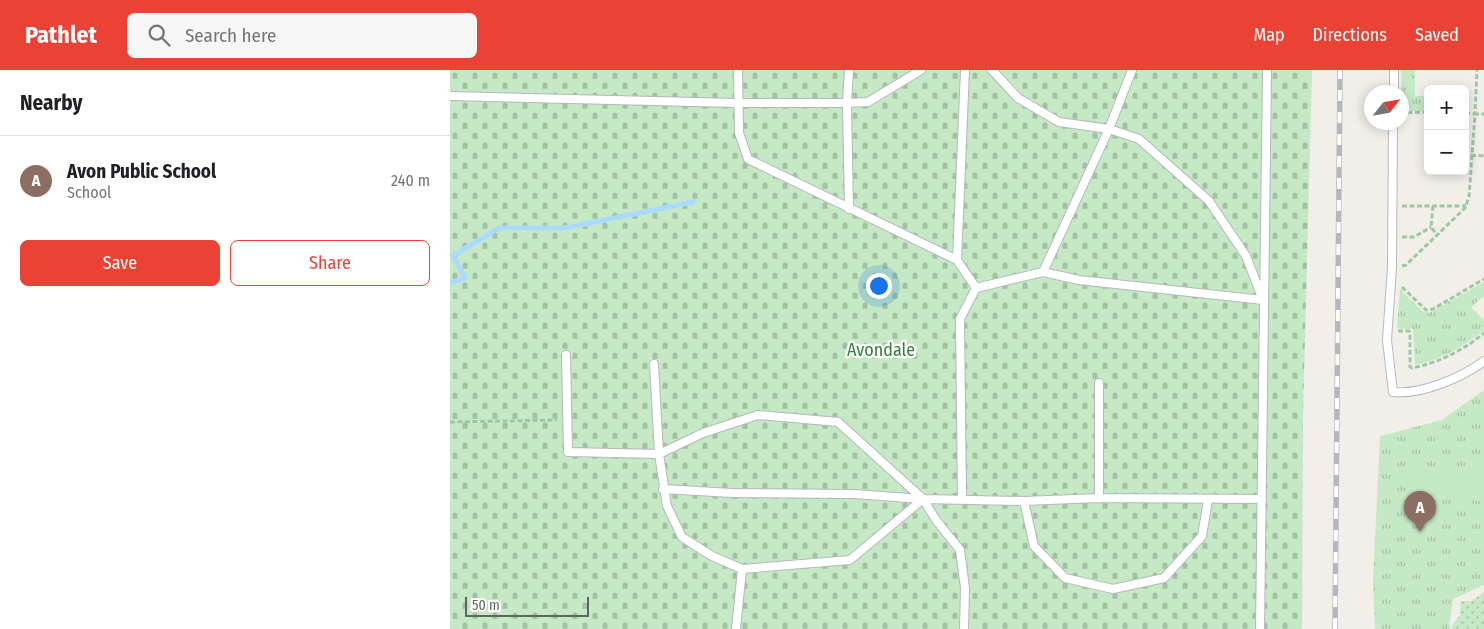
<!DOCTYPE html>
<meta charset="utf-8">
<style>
:root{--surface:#fff;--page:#f6f6f6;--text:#202124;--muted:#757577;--line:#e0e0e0;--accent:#ea4335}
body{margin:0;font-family:"Fira Sans Condensed",sans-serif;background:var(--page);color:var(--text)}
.controls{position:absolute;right:15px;top:15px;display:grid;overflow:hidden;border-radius:8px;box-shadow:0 2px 12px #0003}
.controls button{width:45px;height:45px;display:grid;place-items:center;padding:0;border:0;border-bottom:1px solid var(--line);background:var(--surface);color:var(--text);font:25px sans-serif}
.compass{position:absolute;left:914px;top:15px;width:45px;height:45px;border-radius:50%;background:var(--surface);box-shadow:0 2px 12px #0003;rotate:59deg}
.scale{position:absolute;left:15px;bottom:12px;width:124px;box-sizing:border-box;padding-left:5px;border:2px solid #5f6368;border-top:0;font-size:14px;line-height:18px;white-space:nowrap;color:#5f6368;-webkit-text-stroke:4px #fff;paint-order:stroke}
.you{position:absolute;left:428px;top:215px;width:18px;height:18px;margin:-12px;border:4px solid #fff;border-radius:50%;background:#1a73e8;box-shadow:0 0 0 8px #1a73e833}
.badge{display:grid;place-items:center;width:32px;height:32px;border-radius:50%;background:var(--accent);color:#fff;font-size:16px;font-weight:700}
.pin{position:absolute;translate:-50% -41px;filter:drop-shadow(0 1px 2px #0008)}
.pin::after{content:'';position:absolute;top:26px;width:18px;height:15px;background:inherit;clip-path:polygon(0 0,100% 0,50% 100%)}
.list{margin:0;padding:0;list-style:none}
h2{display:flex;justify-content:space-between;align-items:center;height:65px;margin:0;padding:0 20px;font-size:21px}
h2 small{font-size:16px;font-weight:400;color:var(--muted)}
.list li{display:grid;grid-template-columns:32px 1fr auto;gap:15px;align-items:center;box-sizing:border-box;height:90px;padding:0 20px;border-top:1px solid var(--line)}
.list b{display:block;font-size:19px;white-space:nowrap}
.list p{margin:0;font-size:16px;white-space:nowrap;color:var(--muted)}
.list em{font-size:16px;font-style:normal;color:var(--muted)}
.actions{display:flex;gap:10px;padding:15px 20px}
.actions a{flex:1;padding:11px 0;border:1px solid var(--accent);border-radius:8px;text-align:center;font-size:18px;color:var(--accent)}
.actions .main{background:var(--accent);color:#fff}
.icon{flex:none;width:28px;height:28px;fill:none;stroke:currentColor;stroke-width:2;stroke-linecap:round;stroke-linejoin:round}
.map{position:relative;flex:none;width:1034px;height:559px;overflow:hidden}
header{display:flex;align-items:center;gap:30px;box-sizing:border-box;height:70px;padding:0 25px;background:var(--accent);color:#fff}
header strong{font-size:24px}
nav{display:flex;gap:28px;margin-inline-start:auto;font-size:18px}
.search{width:350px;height:45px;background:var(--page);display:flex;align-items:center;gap:12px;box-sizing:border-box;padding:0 18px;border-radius:8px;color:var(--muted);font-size:19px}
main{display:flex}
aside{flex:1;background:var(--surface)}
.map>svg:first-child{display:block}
.grass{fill:url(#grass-tufts)}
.cemetery{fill:url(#cemetery-stones)}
.park{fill:url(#park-dots)}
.pitch{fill:#c5e8c5}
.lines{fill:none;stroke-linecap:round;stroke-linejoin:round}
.stream{stroke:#aadaff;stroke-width:5}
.lane-casing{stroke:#b5b8bc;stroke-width:10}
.path{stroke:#9cc7a9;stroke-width:3;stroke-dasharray:5 2.5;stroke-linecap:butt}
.lane{stroke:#fff;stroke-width:8}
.rail-casing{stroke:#b6b7b8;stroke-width:5.5}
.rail{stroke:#fff;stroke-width:4;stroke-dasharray:11;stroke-linecap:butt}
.labels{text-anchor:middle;stroke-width:4.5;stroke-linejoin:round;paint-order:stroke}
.park-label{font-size:18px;fill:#348238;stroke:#fff}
</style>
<header>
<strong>Pathlet</strong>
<div class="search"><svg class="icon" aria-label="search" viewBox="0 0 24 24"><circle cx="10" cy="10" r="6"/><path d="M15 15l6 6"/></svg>Search here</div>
<nav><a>Map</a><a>Directions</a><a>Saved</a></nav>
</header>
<main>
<aside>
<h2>Nearby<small></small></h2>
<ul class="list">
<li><span class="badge" style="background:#8d6e63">A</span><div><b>Avon Public School</b><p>School</p></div><em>240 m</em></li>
</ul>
<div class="actions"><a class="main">Save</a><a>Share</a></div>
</aside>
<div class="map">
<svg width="1034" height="559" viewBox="0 0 1034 559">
<defs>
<pattern id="grass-tufts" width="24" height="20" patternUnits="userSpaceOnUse" patternTransform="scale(1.25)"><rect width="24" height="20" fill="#c5e8c5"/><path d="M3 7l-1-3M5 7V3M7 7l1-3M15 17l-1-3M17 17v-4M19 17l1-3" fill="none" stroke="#a3c0a4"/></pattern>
<pattern id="cemetery-stones" width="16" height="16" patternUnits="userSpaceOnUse" patternTransform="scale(1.25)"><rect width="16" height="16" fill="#c5e8c5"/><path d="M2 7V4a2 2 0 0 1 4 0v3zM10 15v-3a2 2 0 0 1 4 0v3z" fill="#a3c0a4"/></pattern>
<pattern id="park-dots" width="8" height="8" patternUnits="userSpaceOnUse" patternTransform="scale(1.25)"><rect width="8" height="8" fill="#c5e8c5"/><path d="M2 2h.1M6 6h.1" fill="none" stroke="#a3c0a4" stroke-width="1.8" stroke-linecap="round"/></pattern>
</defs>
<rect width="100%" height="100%" fill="#f1efe8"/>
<!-- grass -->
<path class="grass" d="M951,0H965V26H976L977,41H952Z
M1034,212V226L1021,237L1034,251V260C1015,276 990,290 965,295L963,259H950L947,257L950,219L972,241L979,243Z
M1034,320V515L1003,529L999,559H925L923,512L930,366L992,350Z"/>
<!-- cemetery -->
<path class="cemetery" d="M0,0H862L853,344L852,559H0Z"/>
<!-- park -->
<path class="park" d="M1034,522V559H1003L1001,557L1010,545L1011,531H1022Z"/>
<!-- pitch -->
<path class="pitch" d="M957,399L1034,402V431L956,428Z"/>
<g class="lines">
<!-- stream -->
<path class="stream" d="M0,213L15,208L3,186L49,158H115L243,132"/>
<defs>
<path id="lane" d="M288,0L289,63L298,89L507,190L526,218
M944,22V0
M0,26L287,33H397L418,32L471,0
M943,52L942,197L937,270L943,322C970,325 1012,308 1034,291
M399,139L397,33L399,0
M507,190L515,0
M593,202L659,59L682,0
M526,218L593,202L629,210L813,230L796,186L759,131L689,69L659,59L609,52L568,28L542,0
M116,285L118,382L209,384L253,363L308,345L388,352L473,429L486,450L510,480L515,518L514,559
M204,294L209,384L217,436L232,467L262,486L292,499L400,490L473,429
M213,419L282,423L404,424L473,429L574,431L649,428L812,429
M649,428V313
M512,429L510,249L526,218
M574,431L584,476L615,508L663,519L714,508L752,466L758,430
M286,559L292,499
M810,559L817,0"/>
</defs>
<!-- lane casing -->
<use href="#lane" class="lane-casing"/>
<!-- path -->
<path class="path" d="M1015,43L1025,44L1027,0
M953,46V43L978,42
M1021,85L1034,86
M952,136H1016
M983,136L981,157L987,165
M952,167H964L981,157
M952,196L956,195L1015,138L1019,127L1025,44H1034
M952,217L976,240L983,239L1034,209
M948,261H959L960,263V297L962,298C988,293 1014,280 1034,263
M0,352L107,350"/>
<!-- lane -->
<use href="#lane" class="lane"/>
<defs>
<path id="rail" d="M885,559L890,0"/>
</defs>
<!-- rail casing -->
<use href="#rail" class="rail-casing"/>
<!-- rail -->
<use href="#rail" class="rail"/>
</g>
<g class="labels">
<!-- park labels -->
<g class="park-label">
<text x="431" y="286">Avondale</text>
</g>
</g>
</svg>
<div class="controls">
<button>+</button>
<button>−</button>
</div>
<svg class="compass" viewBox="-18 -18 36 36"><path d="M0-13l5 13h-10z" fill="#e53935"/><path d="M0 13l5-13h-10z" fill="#757577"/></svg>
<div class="scale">50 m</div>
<div class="you"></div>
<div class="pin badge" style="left:970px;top:462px;background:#8d6e63">A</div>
</div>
</main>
